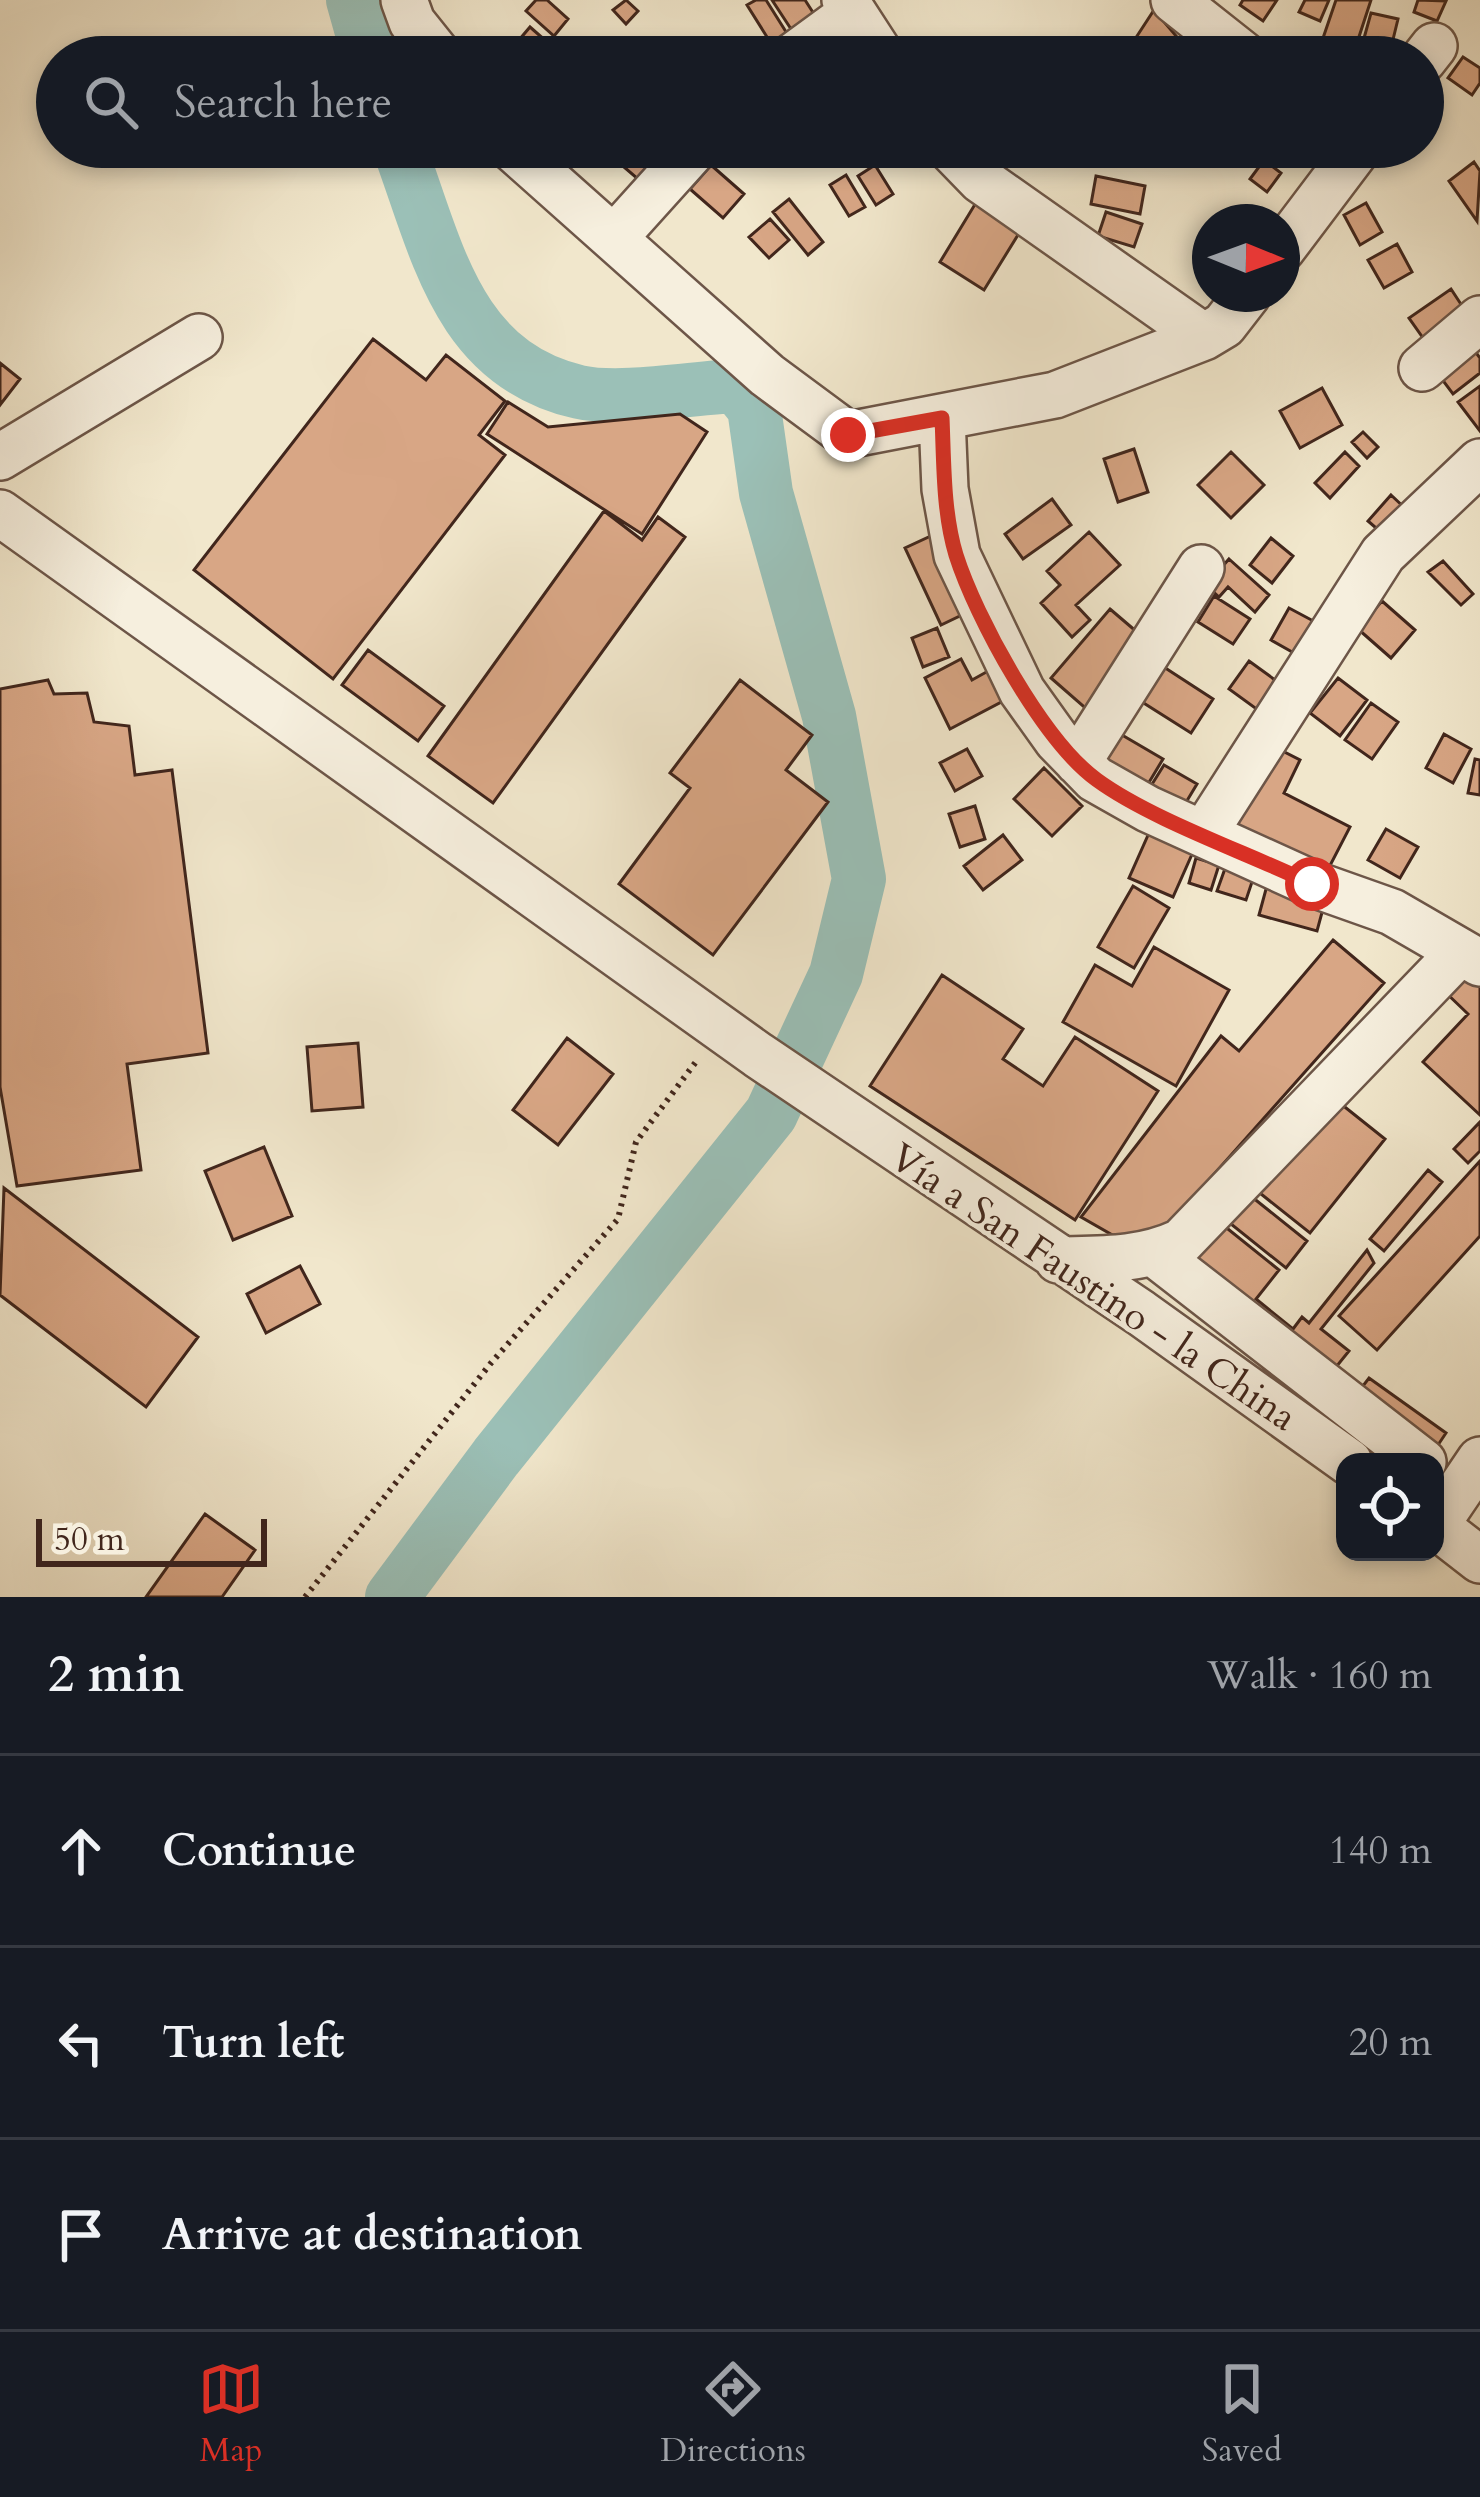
<!DOCTYPE html>
<meta charset="utf-8">
<style>
:root{--surface:#171b24;--page:#20242c;--text:#f1f3f6;--muted:#9ea1a6;--line:#363941;--accent:#d93025}
body{margin:0;font-family:Cardo,serif;background:var(--page);color:var(--text)}
.controls{position:absolute;right:36px;bottom:36px;display:grid;overflow:hidden;border-radius:24px;box-shadow:0 6px 18px #0003}
.controls button{width:108px;height:108px;display:grid;place-items:center;padding:0;border:0;border-bottom:3px solid var(--line);background:var(--surface);color:var(--text);font:60px sans-serif}
.compass{position:absolute;left:1192px;top:204px;width:108px;height:108px;border-radius:50%;background:var(--surface);box-shadow:0 6px 18px #0003;rotate:91deg}
.scale{position:absolute;left:36px;bottom:30px;width:231px;box-sizing:border-box;padding-left:12px;border:6px solid #41261c;border-top:0;font-size:33px;line-height:42px;white-space:nowrap;color:#41261c;-webkit-text-stroke:9px #f6efde;paint-order:stroke}
.stop{position:absolute;width:36px;height:36px;margin:-27px;border:9px solid #d93025;border-radius:50%;background:#fff}
.stop.end{background:#d93025;border-color:#fff;box-shadow:0 3px 12px #0008}
.list{margin:0;padding:0;list-style:none}
h2{display:flex;justify-content:space-between;align-items:center;height:156px;margin:0;padding:0 48px;font-size:51px}
h2 small{font-size:39px;font-weight:400;color:var(--muted)}
.list li{display:grid;grid-template-columns:78px 1fr auto;gap:36px;align-items:center;box-sizing:border-box;height:192px;padding:0 48px;border-top:3px solid var(--line)}
.list b{display:block;font-size:45px;white-space:nowrap}
.list em{font-size:39px;font-style:normal;color:var(--muted)}
.icon{flex:none;width:66px;height:66px;fill:none;stroke:currentColor;stroke-width:2;stroke-linecap:round;stroke-linejoin:round}
.map{position:relative;flex:none;width:1480px;height:1597px;overflow:hidden}
.search{position:absolute;background:var(--surface);box-shadow:0 6px 18px #0003;left:36px;right:36px;top:36px;height:132px;display:flex;align-items:center;gap:30px;box-sizing:border-box;padding:0 42px;border-radius:66px;color:var(--muted);font-size:45px}
.sheet{height:732px;background:var(--surface)}
nav{display:flex;justify-content:space-around;align-items:center;box-sizing:border-box;height:168px;border-top:3px solid var(--line);background:var(--surface);font-size:33px;color:var(--muted)}
nav a{display:grid;justify-items:center;gap:6px}
nav .on{color:var(--accent)}
.map>svg:first-child{display:block}
.lines{fill:none;stroke-linecap:round;stroke-linejoin:round}
.river{stroke:#9bc0b7;stroke-width:54}
.building{fill:#d8a685;stroke:#41261c;stroke-width:3}
.minor-casing{stroke:#6d5648;stroke-width:50}
.path{stroke:#41261c;stroke-width:6;stroke-dasharray:3 6;stroke-linecap:butt}
.minor{stroke:#f6efde;stroke-width:45}
.route{stroke:#d93025;stroke-width:15}
.labels{text-anchor:middle;stroke-width:9;stroke-linejoin:round;paint-order:stroke}
.street-label{font-size:39px;fill:#41261c;stroke:#f6efde}
</style>
<div class="map">
<svg width="1480" height="1597" viewBox="0 0 1480 1597">
<rect width="100%" height="100%" fill="#f1e7cc"/>
<filter id="stains"><feTurbulence type="fractalNoise" baseFrequency=".00167" numOctaves="4"/><feColorMatrix values="0 0 0 0 .2 0 0 0 0 .09 0 0 0 0 .02 0 0 0 .5 -.17"/></filter>
<radialGradient id="worn" r=".72"><stop offset=".6" stop-color="#630" stop-opacity="0"/><stop offset="1" stop-color="#630" stop-opacity=".3"/></radialGradient>
<g class="lines">
<!-- river -->
<path class="river" d="M353,0L369,57
M392,1597L496,1457L771,1114L836,974L859,879L829,716L766,493L754,408L736,386C692,388 620,401 579,392C457,364 437,249 399,147"/>
</g>
<!-- building -->
<path class="building" d="M536,0H547L568,19L554,36L526,11Z
M626,0L638,11L626,24L613,10Z
M756,0H766L788,35L772,45L747,5Z
M772,0H805L814,14L791,29Z
M1243,0H1277L1263,21L1240,5Z
M1305,0H1329L1320,21L1299,12Z
M1336,0H1371L1354,52L1322,41Z
M1418,0L1446,1L1437,21L1414,12Z
M1154,10L1177,37L1155,56L1137,36Z
M1371,13L1398,19L1389,56L1361,49Z
M530,27L554,48L545,57H537L519,40Z
M1463,57L1480,68V83L1472,95L1448,78Z
M629,147H641L656,160L639,180L617,161Z
M1264,160L1281,173L1267,192L1250,179Z
M1474,162L1480,171L1477,221L1449,181Z
M711,165L744,194L723,218L690,189Z
M875,165L893,194L876,205L858,176Z
M846,175L865,207L849,216L830,185Z
M1096,176L1145,186L1140,214L1091,204Z
M789,199L823,242L808,255L773,212Z
M977,201L1021,230L984,290L940,262Z
M1366,203L1382,232L1360,245L1344,215Z
M1106,212L1142,224L1134,247L1098,236Z
M770,219L789,240L769,258L749,237Z
M1397,244L1412,272L1384,288L1368,260Z
M1451,289L1470,318L1428,345L1409,318Z
M373,339L426,380L446,355L505,401L479,435L505,455L333,679L194,570Z
M1469,343L1480,358V373L1453,394L1435,370Z
M0,363L20,379L0,405Z
M1480,386V431L1458,402Z
M1322,388L1342,425L1300,448L1280,411Z
M508,402L548,427L680,414L707,432L642,534L487,434Z
M1363,432L1378,447L1367,458L1352,442Z
M1134,449L1148,492L1118,502L1104,459Z
M1231,452L1264,485L1231,518L1198,485Z
M1345,452L1359,466L1330,498L1315,483Z
M1391,495L1407,510L1384,535L1368,521Z
M1052,499L1071,525L1023,559L1005,534Z
M604,511L642,540L658,517L685,537L493,803L428,756Z
M1089,532L1120,565L1076,605L1090,620L1072,637L1041,603L1060,585L1047,571Z
M933,535L968,612L941,625L905,548Z
M1271,538L1293,556L1272,583L1250,565Z
M1229,559L1269,595L1255,612L1228,587L1219,597L1206,585Z
M1443,561L1473,594L1461,605L1428,572Z
M1214,596L1250,619L1233,644L1198,622Z
M1382,601L1415,630L1391,658L1358,629Z
M1289,608L1319,624L1301,657L1271,640Z
M1110,609L1151,644L1091,713L1051,678Z
M937,628L949,657L923,667L912,638Z
M368,650L444,706L418,741L342,685Z
M961,659L972,680L990,670L1005,700L950,729L925,678Z
M1153,660L1213,699L1191,733L1131,695Z
M1249,661L1282,685L1262,713L1229,689Z
M1338,678L1367,700L1340,736L1310,713Z
M48,680L54,694L87,693L94,722L129,726L135,775L172,770L208,1053L127,1064L141,1170L17,1186L0,1087V689Z
M740,680L812,735L786,770L828,802L713,955L619,884L690,788L670,773Z
M1371,703L1398,722L1372,759L1345,740Z
M1444,734L1471,749L1453,783L1426,768Z
M1122,735L1163,759L1145,789L1104,764Z
M1265,742L1300,760L1284,793L1350,827L1322,881L1220,829Z
M967,749L982,776L955,791L940,763Z
M1475,759L1480,760V795L1468,793Z
M1164,765L1197,784L1182,809L1149,789Z
M1044,768L1082,806L1052,836L1014,799Z
M975,806L985,839L960,847L949,814Z
M1386,829L1418,847L1400,878L1368,860Z
M1149,833L1193,852L1173,897L1129,878Z
M1003,835L1022,860L983,890L964,866Z
M1196,858L1219,865L1211,890L1189,883Z
M1227,863L1255,873L1246,900L1217,891Z
M1269,878L1327,894L1317,931L1259,915Z
M1133,886L1169,908L1134,968L1098,947Z
M1333,940L1384,983L1144,1253L1081,1217L1221,1036L1239,1051Z
M1154,947L1229,990L1176,1086L1063,1022L1095,965L1132,986Z
M1453,968L1480,981V1115L1423,1062L1468,1014L1443,990Z
M942,975L1023,1029L1003,1059L1043,1086L1075,1037L1158,1091L1075,1220L870,1086Z
M567,1038L613,1074L558,1145L513,1110Z
M358,1043L363,1107L312,1111L307,1047Z
M1326,1092L1385,1139L1310,1233L1251,1186Z
M1480,1122V1151L1468,1163L1454,1149Z
M264,1147L292,1216L233,1240L205,1171Z
M1480,1161V1236L1377,1350L1339,1316Z
M1428,1170L1442,1182L1384,1251L1370,1239Z
M4,1188L198,1337L146,1407L0,1295Z
M1247,1193L1307,1241L1286,1268L1226,1220Z
M1223,1225L1279,1270L1256,1299L1293,1329L1302,1317L1309,1323L1367,1250L1374,1263L1321,1329L1349,1351L1328,1377L1191,1266Z
M300,1266L320,1304L266,1333L247,1294Z
M1369,1378L1446,1433L1434,1451L1356,1395Z
M205,1514L255,1550L222,1597H146Z"/>
<g class="lines">
<defs>
<path id="minor" d="M404,0L412,22L440,57
M845,0L882,57
M1174,0L1246,57
M792,57L852,13
M1423,60L1434,46
M511,147L767,375L848,435L1055,395L1204,337L1224,325L1248,294
M949,147L981,180L1204,337
M614,238L696,147
M1282,249L1359,147
M1422,368L1480,319
M942,418L945,489L957,555L1022,691L1057,740L1095,779L1148,809L1313,884L1392,912L1480,963
M0,457L199,337
M0,513L758,1055L1141,1313L1349,1462
M1078,762L1201,568
M1205,832L1383,554L1480,462
M1155,1254L1423,1462
M1058,1260C1101,1259 1140,1261 1181,1242L1459,953
M1435,1525L1480,1560
M1436,1525L1480,1460"/>
</defs>
<!-- minor casing -->
<use href="#minor" class="minor-casing"/>
<!-- path -->
<path class="path" d="M305,1597L491,1363L618,1219L636,1142L698,1059"/>
<!-- minor -->
<use href="#minor" class="minor"/>
</g>
<g class="lines">
<!-- route -->
<path class="route" d="M848,435L942,418C944,463 943,512 956,555C976,618 1043,741 1097,780C1152,820 1248,853 1312,884"/>
</g>
<g class="labels">
<!-- street labels -->
<g class="street-label">
<text transform="translate(1094 1286) rotate(34)" y="14">Vía a San Faustino - la China</text>
</g>
</g>
<rect width="100%" height="100%" filter="url(#stains)"/>
<rect width="100%" height="100%" fill="url(#worn)"/>
</svg>
<div class="controls">
<button><svg class="icon" aria-label="locate" viewBox="0 0 24 24"><circle cx="12" cy="12" r="6"/><path d="M12 2v4M12 18v4M2 12h4M18 12h4"/></svg></button>
</div>
<svg class="compass" viewBox="-18 -18 36 36"><path d="M0-13l5 13h-10z" fill="#e53935"/><path d="M0 13l5-13h-10z" fill="#9ea1a6"/></svg>
<div class="scale">50 m</div>
<div class="stop" style="left:1312px;top:884px"></div>
<div class="stop end" style="left:848px;top:435px"></div>
<div class="search"><svg class="icon" aria-label="search" viewBox="0 0 24 24"><circle cx="10" cy="10" r="6"/><path d="M15 15l6 6"/></svg>Search here</div>
</div>
<section class="sheet">
<h2>2 min<small>Walk · 160 m</small></h2>
<ul class="list">
<li><svg class="icon" aria-label="ahead" viewBox="0 0 24 24"><path d="M12 20V5M6 11l6-6 6 6"/></svg><div><b>Continue</b></div><em>140 m</em></li>
<li><svg class="icon" aria-label="left" viewBox="0 0 24 24"><path d="M17 20v-9H6M10 6l-5 5 5 5"/></svg><div><b>Turn left</b></div><em>20 m</em></li>
<li><svg class="icon" aria-label="arrive" viewBox="0 0 24 24"><path d="M6 21V4h12l-3 4 3 4H6"/></svg><div><b>Arrive at destination</b></div></li>
</ul>
</section>
<nav>
<a class="on"><svg class="icon" aria-label="map" viewBox="0 0 24 24"><path d="M3 6l6-2 6 2 6-2v14l-6 2-6-2-6 2zM9 4v14M15 6v14"/></svg>Map</a>
<a><svg class="icon" aria-label="directions" viewBox="0 0 24 24"><path d="M12 3l9 9-9 9-9-9zM9 14v-3h6M13 9l2 2-2 2"/></svg>Directions</a>
<a><svg class="icon" aria-label="saved" viewBox="0 0 24 24"><path d="M7 4h10v16l-5-4-5 4z"/></svg>Saved</a>
</nav>
